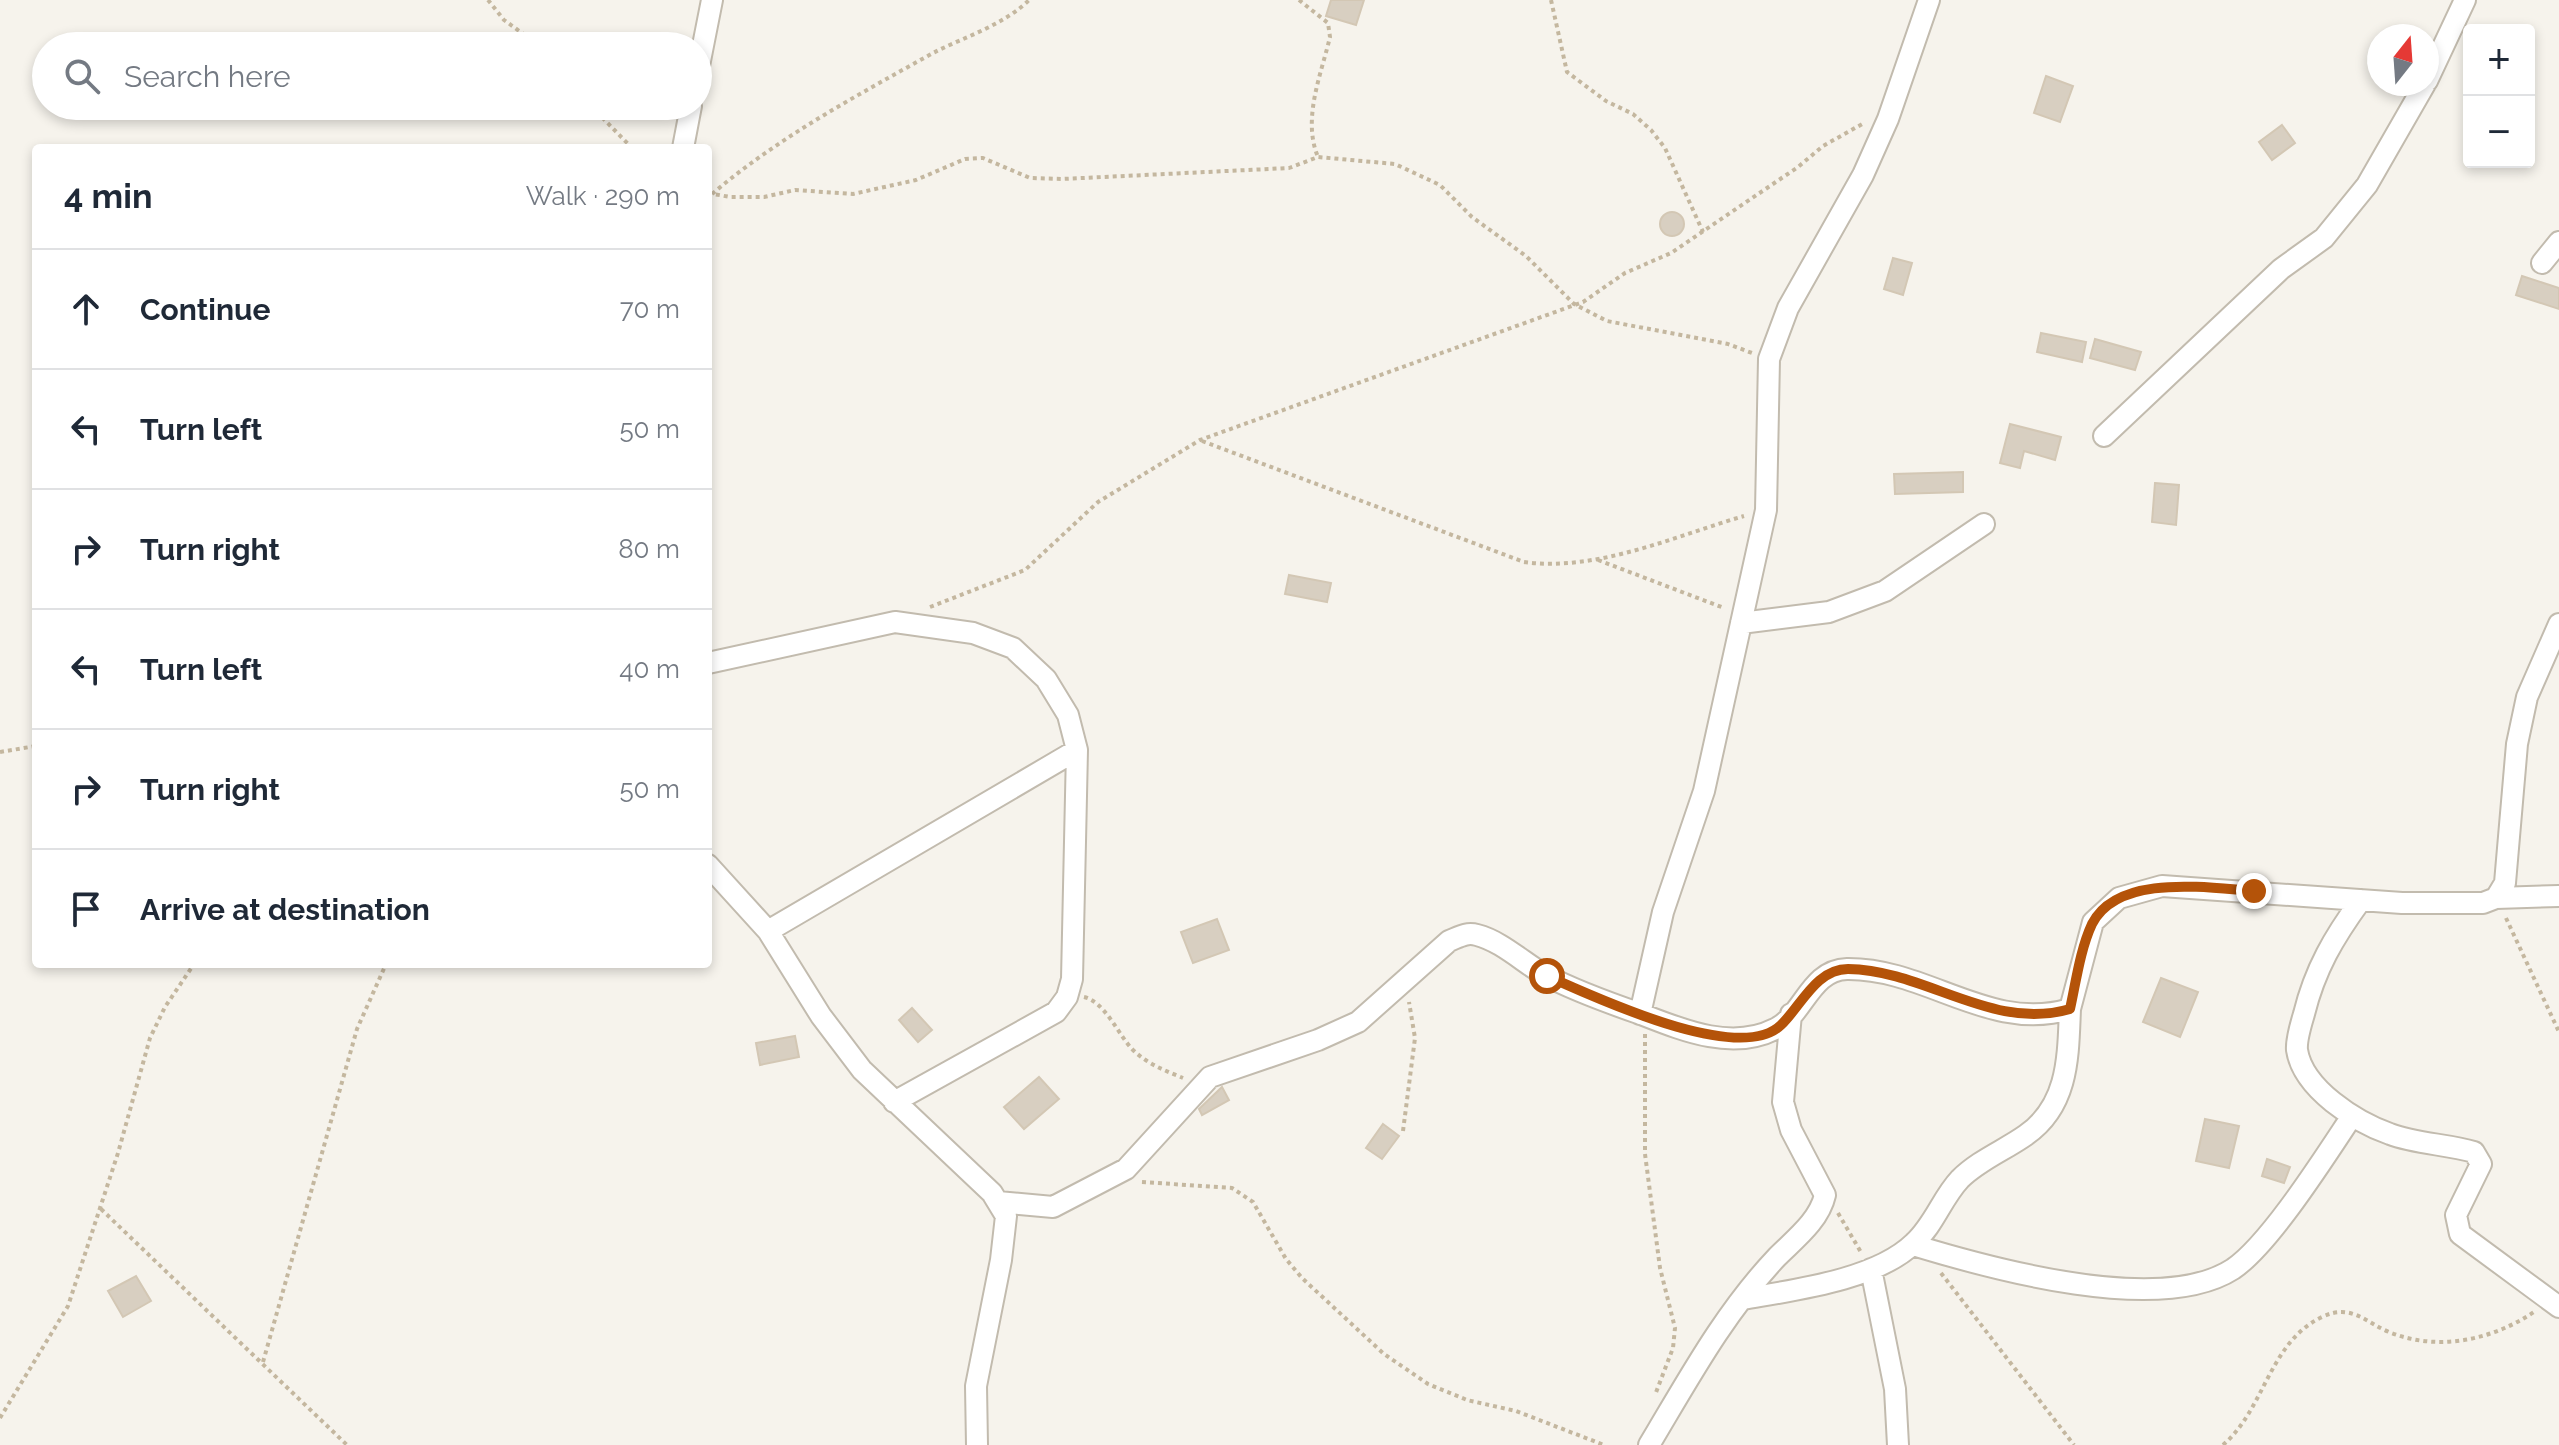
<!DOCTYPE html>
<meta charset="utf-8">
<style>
:root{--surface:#fff;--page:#f2f2f3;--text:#1f2937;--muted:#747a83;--line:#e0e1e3}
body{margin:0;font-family:Raleway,sans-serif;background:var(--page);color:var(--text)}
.controls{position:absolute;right:24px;top:24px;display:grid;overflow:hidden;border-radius:8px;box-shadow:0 4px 12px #0003}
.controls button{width:72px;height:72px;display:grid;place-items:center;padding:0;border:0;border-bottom:2px solid var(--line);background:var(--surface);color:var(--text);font:40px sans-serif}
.compass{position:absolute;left:2367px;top:24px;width:72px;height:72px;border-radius:50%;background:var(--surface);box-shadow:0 4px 12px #0003;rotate:17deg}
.stop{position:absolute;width:24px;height:24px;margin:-18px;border:6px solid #b45309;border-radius:50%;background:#fff}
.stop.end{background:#b45309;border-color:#fff;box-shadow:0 2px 8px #0008}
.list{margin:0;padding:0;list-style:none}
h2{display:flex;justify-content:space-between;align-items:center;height:104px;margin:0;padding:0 32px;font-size:34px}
h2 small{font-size:26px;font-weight:400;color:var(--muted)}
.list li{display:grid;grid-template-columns:52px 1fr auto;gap:24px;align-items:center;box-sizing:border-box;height:120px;padding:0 32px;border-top:2px solid var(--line)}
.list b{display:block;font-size:30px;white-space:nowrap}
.list em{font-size:26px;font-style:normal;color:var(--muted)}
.icon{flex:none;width:44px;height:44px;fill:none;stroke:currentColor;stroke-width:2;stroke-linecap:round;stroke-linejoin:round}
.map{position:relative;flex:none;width:2559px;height:1445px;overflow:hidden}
.search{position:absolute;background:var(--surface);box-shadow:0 4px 12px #0003;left:32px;top:32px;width:680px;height:88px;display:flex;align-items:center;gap:20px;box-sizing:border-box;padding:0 28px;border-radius:44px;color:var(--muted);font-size:30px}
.panel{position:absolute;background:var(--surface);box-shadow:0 4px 12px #0003;left:32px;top:144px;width:680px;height:824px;border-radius:8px}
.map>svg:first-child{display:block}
.building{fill:#d8cfc1;stroke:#d3c7b4;stroke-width:2}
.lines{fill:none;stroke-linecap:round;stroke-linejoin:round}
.minor-casing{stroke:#c2bbae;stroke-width:24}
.path{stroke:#c4b79f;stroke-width:4;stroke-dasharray:4 4;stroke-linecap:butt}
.minor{stroke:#fff;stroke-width:20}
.route{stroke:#b45309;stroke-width:10}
</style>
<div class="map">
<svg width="2559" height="1445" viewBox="0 0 2559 1445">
<rect width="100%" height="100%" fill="#f6f3ec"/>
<!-- building -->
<path class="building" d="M1331,0H1364L1356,25L1326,16Z
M2046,76L2073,86L2060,122L2034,113Z
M2282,125L2295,143L2272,160L2259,142Z
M1660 224a12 12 0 1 1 24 0a12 12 0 1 1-24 0Z
M1893,258L1912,263L1903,295L1884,289Z
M2522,276L2559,288V309L2516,295Z
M2041,333L2086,342L2082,362L2037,352Z
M2095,339L2141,352L2135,370L2090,358Z
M2010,424L2061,437L2055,460L2024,451L2020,468L2000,463Z
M1963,472V492L1895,494L1894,474Z
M2155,483L2179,485L2176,525L2152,522Z
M1289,575L1331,583L1327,602L1285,594Z
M1217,919L1229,950L1193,963L1181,932Z
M2161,978L2198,992L2180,1037L2143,1022Z
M912,1008L932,1030L918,1042L899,1020Z
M795,1036L799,1057L760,1065L756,1043Z
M1039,1077L1059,1099L1024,1129L1004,1107Z
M1222,1087L1229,1100L1202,1115L1199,1109Z
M2205,1119L2239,1126L2229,1168L2196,1161Z
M1383,1124L1399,1136L1382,1159L1366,1148Z
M2267,1159L2290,1167L2284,1183L2262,1176Z
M136,1276L151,1301L123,1317L108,1291Z"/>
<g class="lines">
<defs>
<path id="minor" d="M698,71L712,0
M2427,81L2465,0
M683,148L691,106
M2542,263L2559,242
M2104,436L2281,269L2324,238L2367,185L2425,84
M1741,623L1829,612L1885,591L1984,524
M708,663L895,622L973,633L1013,648L1046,679L1068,715L1077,750L1072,979L1067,997L1056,1012L894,1102
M708,865L768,931L821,1016L862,1070L992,1193L1006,1216L1001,1260L976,1386L977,1445
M2496,898L2559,896
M2361,900C2334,937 2315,969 2304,1014C2301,1024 2296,1040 2297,1050C2303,1089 2356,1122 2390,1134C2416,1144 2447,1144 2474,1152L2481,1164L2456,1215L2460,1234L2559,1307
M768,931L1077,750
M1640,1014L1663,912L1704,791L1766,510L1769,359L1788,308L1863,175L1888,119L1929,0
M998,1202L1053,1207L1126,1169L1210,1077L1318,1040L1358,1022L1449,941C1459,937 1466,932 1477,935C1501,941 1524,963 1545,975C1575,991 1609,1003 1641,1014C1682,1030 1732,1051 1775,1029C1804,1015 1810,970 1847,969C1927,968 1989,1033 2070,1009L2093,922L2119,898L2162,886L2402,903H2483L2496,898L2505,883L2517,744L2527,697L2559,624
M1913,1245C1992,1269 2160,1316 2233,1269C2270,1244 2326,1155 2352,1116
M1871,1269L1895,1389L1898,1445
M1743,1299C1794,1290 1876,1280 1914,1243C1934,1225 1942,1198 1960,1179C1979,1160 2005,1150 2026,1135C2069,1105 2068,1056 2070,1009
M1649,1445C1688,1380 1724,1313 1777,1257C1795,1239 1819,1221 1825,1195L1791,1130L1783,1102L1791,1014"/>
</defs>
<!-- minor casing -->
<use href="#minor" class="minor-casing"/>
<!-- path -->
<path class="path" d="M488,0L504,20L540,46
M1299,0L1328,23L1330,37C1321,75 1302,119 1318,157
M1551,0L1567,72L1606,101L1633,114L1651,130L1665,148L1703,232
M591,106L632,148
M708,193L730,197H764L795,190L853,194L916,180L965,159L983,158L1030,178L1062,179L1289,168L1318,157L1395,164L1440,185L1472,217L1526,256L1574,304L1607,321L1728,344L1752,353
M712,194C779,137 856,96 933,53C964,37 1004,25 1029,0
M1202,441L1524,562C1597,572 1675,536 1744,516
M1598,560L1724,608
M930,607L1025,570L1098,502L1200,440L1583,302L1625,273L1671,253L1798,167L1823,146L1864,123
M0,752L36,746
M2506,918L2559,1032
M1084,997C1105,1002 1118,1034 1132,1049C1147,1064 1164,1070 1183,1078
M1645,1034V1154L1660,1268L1675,1328L1673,1348L1655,1395
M1403,1131L1415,1038L1409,1002
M1142,1182L1232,1188L1253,1202L1286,1259L1302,1278L1384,1354L1428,1384L1467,1400L1516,1411L1604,1445
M101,1209L347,1445
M1838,1213L1862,1254
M1941,1273L2074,1445
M263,1362L357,1029L386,964
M0,1418L68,1306L118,1153L150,1038L165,1007L194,964
M2223,1445C2265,1409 2269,1342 2322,1317C2351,1303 2365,1322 2389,1332C2438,1352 2492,1340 2534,1312"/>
<!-- minor -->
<use href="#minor" class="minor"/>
</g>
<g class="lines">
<!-- route -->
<path class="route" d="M1547,976C1593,996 1739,1066 1781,1025C1801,1006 1816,969 1848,969C1926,970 1992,1032 2070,1009C2076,982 2080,950 2092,924C2118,873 2208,888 2254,891"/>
</g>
</svg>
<div class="controls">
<button>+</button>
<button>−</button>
</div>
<svg class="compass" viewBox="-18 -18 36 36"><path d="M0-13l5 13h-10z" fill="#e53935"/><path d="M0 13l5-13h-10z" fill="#747a83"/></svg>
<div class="stop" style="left:1547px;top:976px"></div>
<div class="stop end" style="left:2254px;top:891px"></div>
<div class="search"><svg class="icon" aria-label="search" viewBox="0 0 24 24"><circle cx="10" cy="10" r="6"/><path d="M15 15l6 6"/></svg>Search here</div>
<section class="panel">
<h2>4 min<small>Walk · 290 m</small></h2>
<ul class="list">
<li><svg class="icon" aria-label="ahead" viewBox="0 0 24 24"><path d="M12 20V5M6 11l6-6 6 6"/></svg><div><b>Continue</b></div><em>70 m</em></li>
<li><svg class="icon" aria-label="left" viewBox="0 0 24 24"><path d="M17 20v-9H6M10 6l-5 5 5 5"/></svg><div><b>Turn left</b></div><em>50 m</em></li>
<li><svg class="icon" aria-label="right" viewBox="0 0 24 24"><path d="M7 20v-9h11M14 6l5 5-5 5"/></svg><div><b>Turn right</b></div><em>80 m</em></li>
<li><svg class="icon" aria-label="left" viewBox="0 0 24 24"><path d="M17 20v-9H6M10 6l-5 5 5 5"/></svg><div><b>Turn left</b></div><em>40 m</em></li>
<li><svg class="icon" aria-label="right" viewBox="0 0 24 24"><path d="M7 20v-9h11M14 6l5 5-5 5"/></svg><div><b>Turn right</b></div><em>50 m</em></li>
<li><svg class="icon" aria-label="arrive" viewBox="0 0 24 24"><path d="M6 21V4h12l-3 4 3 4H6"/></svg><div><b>Arrive at destination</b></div></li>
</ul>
</section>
</div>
